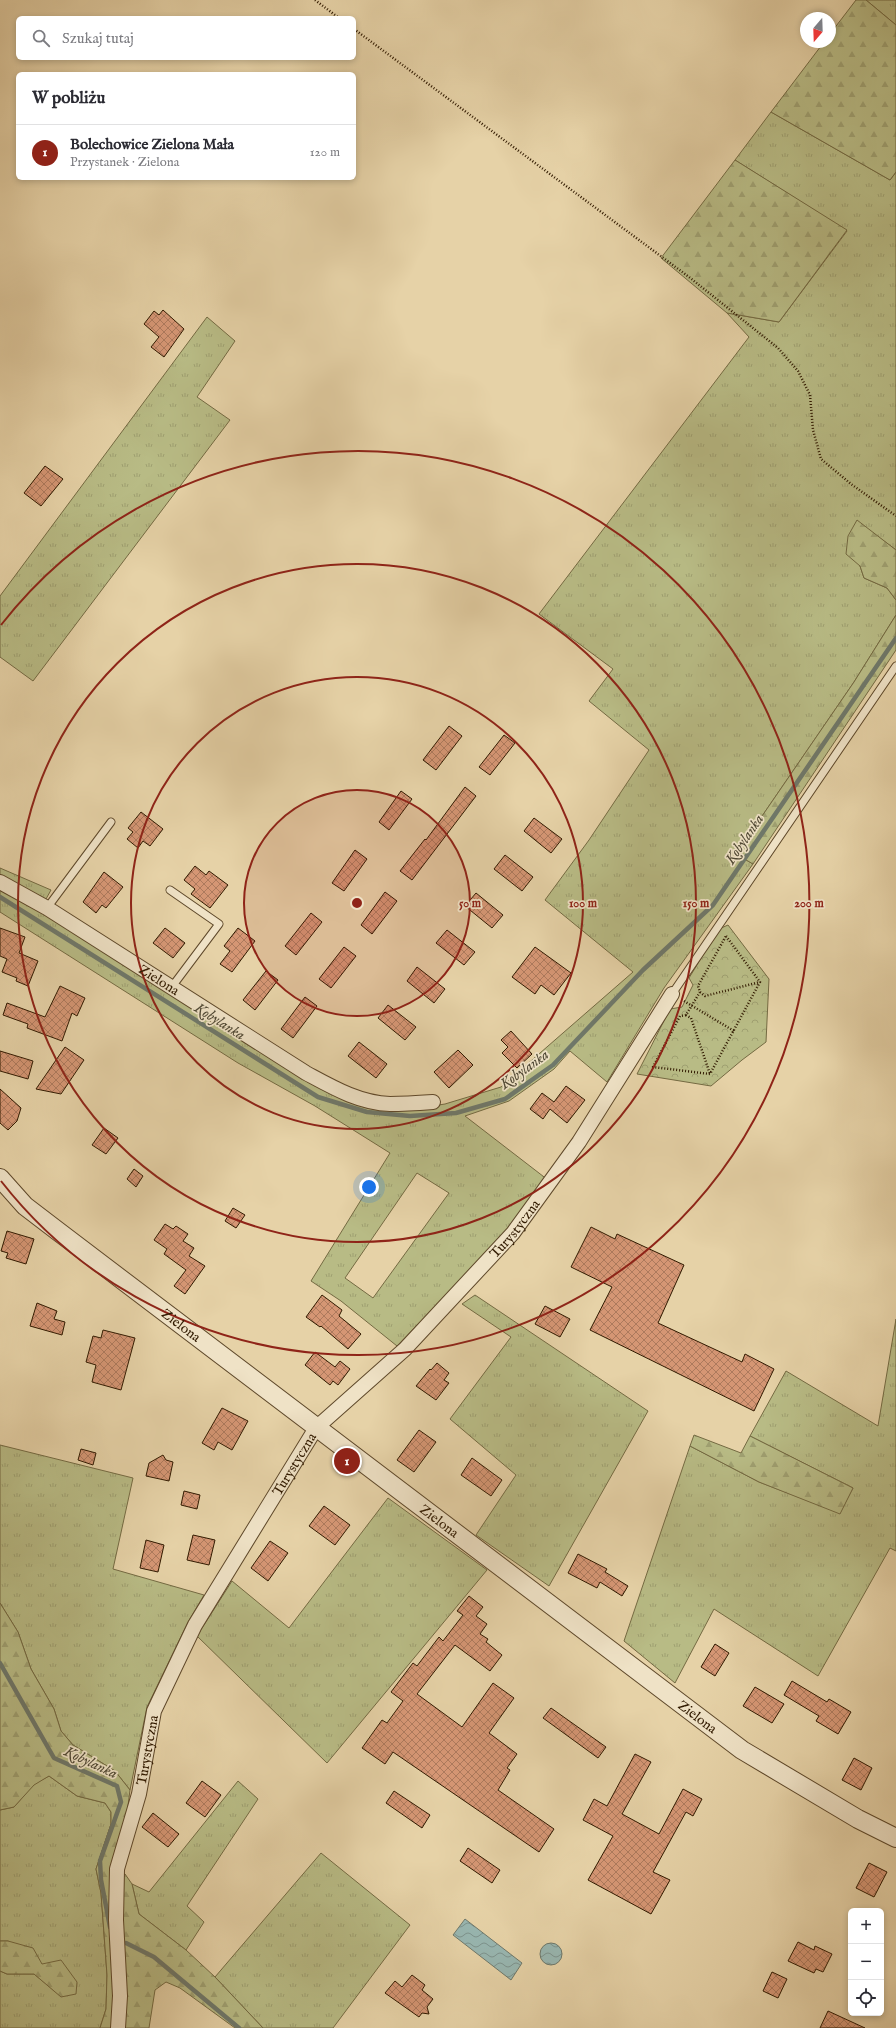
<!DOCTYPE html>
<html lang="pl">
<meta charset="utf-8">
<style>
:root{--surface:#fff;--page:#f2f2f3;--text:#2b2b33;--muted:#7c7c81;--line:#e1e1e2;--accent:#8f2418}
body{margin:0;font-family:"IM FELL English",serif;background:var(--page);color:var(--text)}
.controls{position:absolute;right:12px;bottom:12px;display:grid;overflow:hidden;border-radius:6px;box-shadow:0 2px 6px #0003}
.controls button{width:36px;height:36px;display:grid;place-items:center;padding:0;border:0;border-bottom:1px solid var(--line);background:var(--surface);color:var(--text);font:20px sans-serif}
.compass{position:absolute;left:800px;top:12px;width:36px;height:36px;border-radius:50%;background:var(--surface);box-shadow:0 2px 6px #0003;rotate:199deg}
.you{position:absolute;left:369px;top:1187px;width:14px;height:14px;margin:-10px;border:3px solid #fff;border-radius:50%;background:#1a73e8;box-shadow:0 0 0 6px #1a73e833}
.badge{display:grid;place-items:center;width:26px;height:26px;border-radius:50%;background:var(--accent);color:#fff;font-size:13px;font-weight:700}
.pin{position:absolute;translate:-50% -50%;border:2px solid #fff;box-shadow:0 1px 4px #0006}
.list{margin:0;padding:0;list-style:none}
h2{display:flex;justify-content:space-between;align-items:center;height:52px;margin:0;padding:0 16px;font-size:17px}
h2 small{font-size:13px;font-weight:400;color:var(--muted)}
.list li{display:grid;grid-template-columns:26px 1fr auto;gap:12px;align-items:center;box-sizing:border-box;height:56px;padding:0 16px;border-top:1px solid var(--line)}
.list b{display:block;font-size:15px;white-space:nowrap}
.list p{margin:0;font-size:13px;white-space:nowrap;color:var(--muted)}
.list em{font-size:13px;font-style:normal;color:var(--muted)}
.icon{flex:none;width:22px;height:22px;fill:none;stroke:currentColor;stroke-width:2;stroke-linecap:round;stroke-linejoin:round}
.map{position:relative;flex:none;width:896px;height:2028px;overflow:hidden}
.search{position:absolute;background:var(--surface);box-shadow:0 2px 6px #0003;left:16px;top:16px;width:340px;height:44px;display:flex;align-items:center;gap:10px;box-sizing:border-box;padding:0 14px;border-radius:6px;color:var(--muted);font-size:15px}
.panel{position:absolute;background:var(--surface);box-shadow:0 2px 6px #0003;left:16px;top:72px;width:340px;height:108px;border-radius:6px}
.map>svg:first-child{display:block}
.grass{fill:url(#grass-tufts);stroke:#746a42;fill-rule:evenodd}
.forest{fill:url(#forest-firs);stroke:#746a42}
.park{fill:url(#park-crowns);stroke:#746a42}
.water{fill:url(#water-waves);stroke:#6f786a}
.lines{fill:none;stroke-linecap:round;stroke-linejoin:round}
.stream{stroke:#6f786a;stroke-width:4.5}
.building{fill:url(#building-cross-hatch);stroke:#311a00}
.service-casing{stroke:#5e482a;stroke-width:9}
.minor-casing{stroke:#5e482a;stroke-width:16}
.tertiary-casing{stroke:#5e482a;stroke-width:20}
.path{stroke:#311a00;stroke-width:2.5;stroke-dasharray:1 2;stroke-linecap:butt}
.service{stroke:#efe2c6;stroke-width:7}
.minor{stroke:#efe2c6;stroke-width:14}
.tertiary{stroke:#efe2c6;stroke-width:18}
.ring{fill:none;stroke:#8f2418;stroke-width:2}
.labels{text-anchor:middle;stroke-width:3.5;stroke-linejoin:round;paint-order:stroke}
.street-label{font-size:14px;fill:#311a00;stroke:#efe2c6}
.water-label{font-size:15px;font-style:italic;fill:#504935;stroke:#efe2c6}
.centre{fill:#8f2418;stroke:#efe2c6;stroke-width:2}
.ring-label{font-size:12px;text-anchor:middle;font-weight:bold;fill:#8f2418;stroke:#efe2c6;stroke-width:3.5;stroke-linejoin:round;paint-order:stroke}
</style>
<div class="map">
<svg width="896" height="2028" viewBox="0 0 896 2028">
<defs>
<pattern id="grass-tufts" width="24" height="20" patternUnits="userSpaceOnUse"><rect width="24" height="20" fill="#b8bb85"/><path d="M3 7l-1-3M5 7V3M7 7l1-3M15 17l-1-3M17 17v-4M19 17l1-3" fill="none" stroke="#9fa071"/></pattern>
<pattern id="forest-firs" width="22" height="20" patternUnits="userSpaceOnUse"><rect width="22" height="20" fill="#b8bb85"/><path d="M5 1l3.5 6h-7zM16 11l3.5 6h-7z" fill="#9fa071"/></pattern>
<pattern id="park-crowns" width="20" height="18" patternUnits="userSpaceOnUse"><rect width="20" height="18" fill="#b8bb85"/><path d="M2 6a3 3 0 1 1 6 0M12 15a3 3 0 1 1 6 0" fill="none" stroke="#9fa071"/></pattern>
<pattern id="water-waves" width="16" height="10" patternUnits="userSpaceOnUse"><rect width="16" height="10" fill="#98b6b0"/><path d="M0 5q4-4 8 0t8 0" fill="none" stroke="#7d938d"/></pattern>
<pattern id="building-cross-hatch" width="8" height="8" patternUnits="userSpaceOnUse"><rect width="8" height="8" fill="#d59674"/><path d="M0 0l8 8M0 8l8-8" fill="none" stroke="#ad7a5d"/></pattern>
</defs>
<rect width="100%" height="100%" fill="#e6d2a7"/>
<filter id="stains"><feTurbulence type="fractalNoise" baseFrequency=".005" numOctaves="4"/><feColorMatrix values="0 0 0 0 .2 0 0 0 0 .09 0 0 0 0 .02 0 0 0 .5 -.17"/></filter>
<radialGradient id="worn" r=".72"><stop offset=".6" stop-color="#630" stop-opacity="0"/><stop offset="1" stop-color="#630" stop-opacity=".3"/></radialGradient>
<!-- grass -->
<path class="grass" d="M866,0H896V25Z
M771,112L890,180L896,172V550L857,521L860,566L864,578L887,588L896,600V615L854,682L736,854L753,864L664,988L607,1082L570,1051L554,1069L509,1101L465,1116L548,1180L512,1227L397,1346L341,1301L311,1281L390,1153L315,1106L238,1063L0,912V887L331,1093L426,1107L445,1104L501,1087L633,972L545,900L589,840L649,750L589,701L613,669L539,614L749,337L727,313L779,322L847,231L735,160ZM417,1173L449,1193L373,1298L345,1278Z
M207,317L235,341L197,397L230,420L33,681L0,657V596Z
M0,868L51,890L46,899L0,877Z
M475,1295L648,1411L549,1586L476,1535L516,1475L450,1419L511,1337L462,1304Z
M896,1319V1551L890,1548L818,1676L714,1609L675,1683L624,1641L690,1446L759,1482L840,1513L853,1488L750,1436L786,1371L878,1426Z
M0,1445L133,1478L113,1569L204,1595L188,1622L147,1707L130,1790L115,1771L73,1745L61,1731L54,1709L31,1669L18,1632L0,1603Z
M388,1498L487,1570L327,1763L197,1636L232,1581L289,1628Z
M49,1776L77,1796L105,1803L111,1812V1824L96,1869L101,1893L107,1975L106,2009L100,2028H0V1971L7,1974H34L61,1996L42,1964L8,1941H0V1810L14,1807L34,1784Z
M238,1781L258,1799L187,1906L204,1922L186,1950L139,1914L132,1884L149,1892Z
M321,1853L410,1925L333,2028H263L215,1977Z"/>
<!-- forest -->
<path class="forest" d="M856,0H866L896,25V172L890,180L771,112L824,42H830V34Z
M735,160L847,230L779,322L727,313L661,258Z
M857,520L896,550V600L887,588L864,578L860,566L846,554L848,536Z
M896,615V650L753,864L736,854L854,682Z
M694,1435L741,1453L750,1436L853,1488L840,1514L759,1482L690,1446Z
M0,1603L18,1632L31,1669L54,1709L61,1731L73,1745L115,1771L130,1790L125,1829L111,1872L125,1874L132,1884L139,1914L186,1950L215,1977L263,2028H235L180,1988L166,1982L155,1990L149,2028H100L106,2009L107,1975L101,1893L96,1869L111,1824V1812L105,1803L77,1796L49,1776L34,1785L14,1807L0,1810Z
M0,1941H8L33,1948L42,1964L61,1960L77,1982L76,1994L61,1997L34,1974H7L0,1971Z"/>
<!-- park -->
<path class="park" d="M728,925L769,979L766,1042L742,1060L711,1086L637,1074L670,1009L682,1007L693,985L689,978L719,929Z"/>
<!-- water -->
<path class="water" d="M465,1919L522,1963L511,1980L453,1935Z
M540 1954a11 11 0 1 1 22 0a11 11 0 1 1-22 0Z"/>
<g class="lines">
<!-- stream -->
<path class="stream" d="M0,897L318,1097L367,1112L410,1116L456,1113L505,1099L553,1065L643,970L713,905L896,638
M0,1663L54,1758L117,1786L121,1802L100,1861L101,1880L110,1927
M126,1943L154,1957L239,2028"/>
</g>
<!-- building -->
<path class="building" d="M163,310L184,329L164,357L151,347L159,337L144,324L154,311L159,315Z
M45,466L63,479L41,506L24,493Z
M449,726L462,736L436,770L423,760Z
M504,735L515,743L490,775L479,767Z
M465,787L476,796L412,880L400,871L425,839L426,840Z
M401,791L412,799L389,830L379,822Z
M141,812L163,829L150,846L143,841L138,848L127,839L133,832L128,828Z
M534,818L562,839L551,853L524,831Z
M355,850L367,859L344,891L332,883Z
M505,855L533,877L522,891L494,869Z
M195,866L206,875L209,871L228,885L210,908L191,894L195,889L184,880Z
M104,872L123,887L106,908L102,905L96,913L83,902Z
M385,892L397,901L372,934L361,925Z
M476,893L503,915L492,928L465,906Z
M311,913L322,922L296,955L285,946Z
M0,928L25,937L19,953L38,961L28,986L16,981L17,978L2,972L7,959L0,956Z
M165,928L185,943L173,958L153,943Z
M238,928L255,941L232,972L220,964L230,951L224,946Z
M447,930L475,952L464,965L436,943Z
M344,947L356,956L331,988L319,979Z
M535,947L571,973L554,995L541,985L535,994L512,977Z
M417,967L445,989L434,1003L407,981Z
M266,971L278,980L255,1010L243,1000Z
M60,986L85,998L77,1016L72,1013L62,1041L27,1028L28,1024L3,1015L7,1003L45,1017Z
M305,997L317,1006L293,1038L281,1029Z
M388,1005L416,1027L405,1040L378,1018Z
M511,1031L532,1054L517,1068L502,1053L508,1047L501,1040Z
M359,1042L387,1064L376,1078L348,1056Z
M65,1047L84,1060L61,1094L36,1089Z
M458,1050L473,1065L449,1088L434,1072Z
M0,1051L33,1061L28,1079L0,1071Z
M566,1086L585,1100L567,1123L550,1109L543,1119L530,1109L542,1093L554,1102Z
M0,1089L21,1108L17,1121L8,1130L0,1123Z
M104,1128L118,1138L106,1154L92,1145Z
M134,1169L143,1176L136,1187L127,1179Z
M233,1208L245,1215L236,1228L225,1221Z
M165,1224L173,1229L176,1226L188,1234L183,1241L194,1248L189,1256L205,1266L185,1294L174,1286L186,1270L164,1254L167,1249L154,1240Z
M591,1227L615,1239L617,1234L684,1265L658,1323L742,1362L745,1354L774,1369L754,1411L590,1330L612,1287L571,1267Z
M7,1231L34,1239L26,1264L6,1258L8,1253L1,1251Z
M322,1295L342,1310L339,1316L361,1334L348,1349L321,1326L320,1327L306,1317Z
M37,1303L57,1311L54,1319L65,1322L62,1335L30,1326Z
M545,1306L570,1319L560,1337L535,1324Z
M103,1330L135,1338L121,1390L92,1382L96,1365L86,1362L93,1336L101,1338Z
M315,1352L335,1367L340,1361L350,1369L338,1385L333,1381L330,1385L305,1365Z
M437,1363L449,1373L444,1380L449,1383L436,1400L416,1386L430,1369L431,1370Z
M222,1408L248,1421L232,1450L218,1442L214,1450L202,1443Z
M419,1430L436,1442L414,1472L397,1460Z
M81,1449L96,1453L93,1465L78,1460Z
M163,1455L166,1460L173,1462L169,1481L146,1476L149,1463Z
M472,1458L502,1480L491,1496L461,1475Z
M184,1491L200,1495L197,1509L181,1505Z
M324,1506L350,1525L335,1545L309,1526Z
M193,1535L215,1540L209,1565L187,1560Z
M146,1540L164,1545L158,1572L140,1568Z
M270,1541L288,1553L268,1581L251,1568Z
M578,1554L607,1569L605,1572L628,1586L622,1596L600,1582L597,1588L568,1573Z
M469,1596L483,1607L476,1616L487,1624L480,1634L488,1639L486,1642L502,1655L490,1671L455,1645L417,1694L462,1727L493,1683L514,1698L489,1733L517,1754L507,1768L510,1770L498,1790L554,1829L539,1852L393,1752L385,1764L362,1748L382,1720L387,1723L403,1701L391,1692L413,1663L417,1666L439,1637L443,1641L463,1615L457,1611Z
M715,1644L729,1653L715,1676L701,1667Z
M792,1681L827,1702L829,1699L851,1712L838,1734L816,1721L819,1716L784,1695Z
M755,1687L784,1704L772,1723L743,1706Z
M551,1708L606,1747L598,1758L543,1718Z
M635,1754L651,1762L622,1814L659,1834L683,1789L702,1799L693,1816L686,1812L653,1872L670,1880L651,1914L588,1880L613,1836L583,1820L594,1799L607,1806Z
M854,1758L872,1768L861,1790L842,1780Z
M202,1781L221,1795L205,1817L186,1803Z
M394,1791L430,1815L422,1828L386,1803Z
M153,1813L179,1834L168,1847L142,1827Z
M468,1848L500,1870L492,1883L460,1861Z
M869,1863L887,1872L874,1897L856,1888Z
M798,1942L814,1950L815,1946L832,1954L823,1972L816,1969L814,1973L788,1961Z
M772,1972L787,1979L778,1998L763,1991Z
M412,1975L425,1985L422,1990L433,1999L427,2007L429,2014L422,2013L419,2017L385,1993L395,1981L402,1987Z
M828,2011L865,2028H820Z"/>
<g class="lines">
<defs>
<path id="service" d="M170,890L219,924L171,988
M47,908L111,822
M672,994L896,666"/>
<g id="minor">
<path id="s1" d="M0,882L47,908L306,1073C332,1087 359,1103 390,1104C404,1104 419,1103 433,1102"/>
<path id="s2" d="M118,2028L120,1996L116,1920L117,1869L139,1794L154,1711L195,1625L316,1428L405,1349L513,1233L579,1142L672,994"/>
</g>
<g id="tertiary">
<path id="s3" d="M0,1178L25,1206L59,1232L742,1750L858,1819L896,1838"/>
</g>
</defs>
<!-- service casing -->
<use href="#service" class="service-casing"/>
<!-- minor casing -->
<use href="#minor" class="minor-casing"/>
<!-- tertiary casing -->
<use href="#tertiary" class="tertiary-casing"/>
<!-- path -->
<path class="path" d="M315,0L339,18
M354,29L689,277L778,348L798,371L810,395L813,430L821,459L851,484L896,516
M726,936L760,982L710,1074L653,1067L680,1016L686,1015L700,992L698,986Z
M700,992L705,996L760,982
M684,1001L734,1031
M686,1015L691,1018L710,1074"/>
<!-- service -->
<use href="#service" class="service"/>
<!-- minor -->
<use href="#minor" class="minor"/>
<!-- tertiary -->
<use href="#tertiary" class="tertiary"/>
</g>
<!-- distance rings -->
<circle cx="357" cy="903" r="113" fill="#8f2418" fill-opacity=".12"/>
<g class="ring">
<circle cx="357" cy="903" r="113"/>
<circle cx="357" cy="903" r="226"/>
<circle cx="357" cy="903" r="339"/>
<path d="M1 625A452 452 0 1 1 1 1181"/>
</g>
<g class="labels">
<!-- street labels -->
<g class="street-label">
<text dy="5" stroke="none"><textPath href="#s1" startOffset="187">Zielona</textPath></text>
<text dy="5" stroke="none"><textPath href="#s2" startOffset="930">Turystyczna</textPath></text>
<text dy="5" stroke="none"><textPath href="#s3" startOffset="234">Zielona</textPath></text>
<text dy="5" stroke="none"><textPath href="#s2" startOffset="606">Turystyczna</textPath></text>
<text dy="5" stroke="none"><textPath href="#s3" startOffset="558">Zielona</textPath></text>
<text dy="5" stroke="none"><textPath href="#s3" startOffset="882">Zielona</textPath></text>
<text dy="5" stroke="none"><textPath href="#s2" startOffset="282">Turystyczna</textPath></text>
</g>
<!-- water labels -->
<g class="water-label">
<text transform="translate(744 839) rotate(-56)" y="5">Kobylanka</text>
<text transform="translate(220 1021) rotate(32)" y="5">Kobylanka</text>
<text transform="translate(524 1069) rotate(-36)" y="5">Kobylanka</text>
<text transform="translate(91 1762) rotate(25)" y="5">Kobylanka</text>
</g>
</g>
<circle cx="357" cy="903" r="6" class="centre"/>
<g class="ring-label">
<text x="470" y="907">50 m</text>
<text x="583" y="907">100 m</text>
<text x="696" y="907">150 m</text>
<text x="809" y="907">200 m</text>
</g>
<rect width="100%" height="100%" filter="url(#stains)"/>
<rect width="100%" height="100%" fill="url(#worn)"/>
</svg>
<div class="controls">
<button>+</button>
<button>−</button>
<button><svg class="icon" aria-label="locate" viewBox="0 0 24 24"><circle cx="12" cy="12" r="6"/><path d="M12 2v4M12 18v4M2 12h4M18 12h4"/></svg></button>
</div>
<svg class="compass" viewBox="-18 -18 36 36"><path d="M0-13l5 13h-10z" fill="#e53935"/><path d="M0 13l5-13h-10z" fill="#7c7c81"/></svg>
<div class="you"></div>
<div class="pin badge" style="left:347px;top:1461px">1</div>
<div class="search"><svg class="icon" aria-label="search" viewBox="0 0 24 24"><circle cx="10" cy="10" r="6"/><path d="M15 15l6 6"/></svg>Szukaj tutaj</div>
<section class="panel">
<h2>W pobliżu<small></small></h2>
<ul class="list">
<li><span class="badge">1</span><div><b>Bolechowice Zielona Mała</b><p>Przystanek · Zielona</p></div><em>120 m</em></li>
</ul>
</section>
</div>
